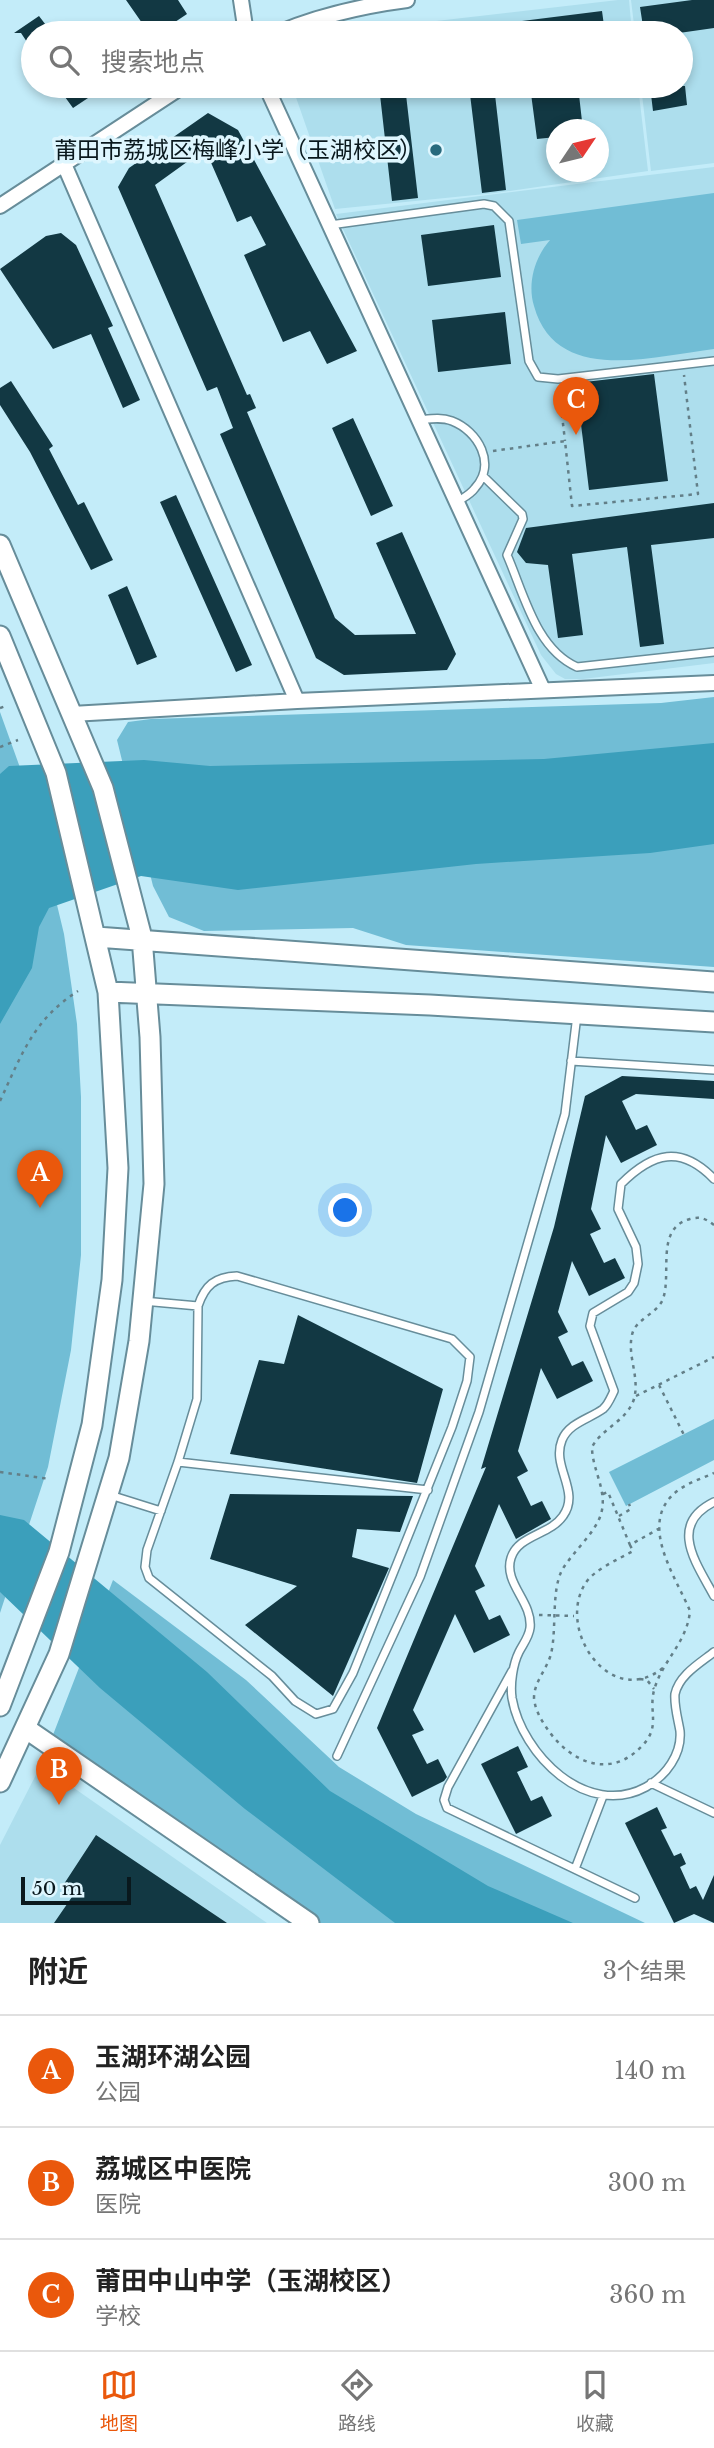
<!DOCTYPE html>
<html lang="zh">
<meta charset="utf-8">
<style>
:root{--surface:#fff;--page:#f6f6f6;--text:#222;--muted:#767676;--line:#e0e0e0;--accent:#ea580c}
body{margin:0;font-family:"Libre Baskerville","Noto Sans SC",serif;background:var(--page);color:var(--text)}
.compass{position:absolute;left:546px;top:119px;width:63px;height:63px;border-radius:50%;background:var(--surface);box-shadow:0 4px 10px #0003;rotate:55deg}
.scale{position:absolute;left:21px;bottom:18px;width:110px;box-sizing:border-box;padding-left:7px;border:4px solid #09181d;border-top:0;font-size:19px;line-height:24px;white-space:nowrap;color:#09181d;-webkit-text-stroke:5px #def6fe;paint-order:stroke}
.you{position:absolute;left:346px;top:1211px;width:24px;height:24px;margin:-18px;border:5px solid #fff;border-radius:50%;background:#1a73e8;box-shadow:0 0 0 10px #1a73e833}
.badge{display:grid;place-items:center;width:46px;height:46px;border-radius:50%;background:var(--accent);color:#fff;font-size:23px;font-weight:700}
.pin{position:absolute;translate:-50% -58px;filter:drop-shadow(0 2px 4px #0008)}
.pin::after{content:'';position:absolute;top:37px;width:24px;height:21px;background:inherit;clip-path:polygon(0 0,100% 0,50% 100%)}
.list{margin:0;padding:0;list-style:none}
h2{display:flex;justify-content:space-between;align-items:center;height:91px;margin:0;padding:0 28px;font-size:30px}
h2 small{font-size:23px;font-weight:400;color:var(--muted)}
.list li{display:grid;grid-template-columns:46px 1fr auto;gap:21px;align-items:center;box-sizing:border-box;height:112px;padding:0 28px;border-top:2px solid var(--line)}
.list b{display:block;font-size:26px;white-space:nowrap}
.list p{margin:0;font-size:23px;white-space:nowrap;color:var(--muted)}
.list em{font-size:23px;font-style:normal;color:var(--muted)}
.icon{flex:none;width:38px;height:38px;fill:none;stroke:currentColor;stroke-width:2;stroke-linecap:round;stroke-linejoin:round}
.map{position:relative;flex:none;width:714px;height:1923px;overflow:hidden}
.search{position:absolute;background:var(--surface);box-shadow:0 4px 10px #0003;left:21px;right:21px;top:21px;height:77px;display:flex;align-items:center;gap:18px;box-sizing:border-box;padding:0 24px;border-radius:38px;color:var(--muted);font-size:26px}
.sheet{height:427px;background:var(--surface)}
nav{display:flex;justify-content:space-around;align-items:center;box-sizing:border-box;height:98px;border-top:2px solid var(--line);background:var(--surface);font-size:19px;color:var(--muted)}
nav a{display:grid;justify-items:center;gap:4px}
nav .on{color:var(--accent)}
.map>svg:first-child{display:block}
.built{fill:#addeed;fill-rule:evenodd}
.green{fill:#71bdd5}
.water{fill:#3b9fbb}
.building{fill:#123843}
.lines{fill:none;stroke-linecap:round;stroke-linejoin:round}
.lane-casing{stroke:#678d9a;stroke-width:10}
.street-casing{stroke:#678d9a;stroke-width:18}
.secondary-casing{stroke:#678d9a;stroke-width:23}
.path{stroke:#637f88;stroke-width:2.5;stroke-dasharray:3.5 5;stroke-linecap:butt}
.lane{stroke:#fff;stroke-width:7}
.street{stroke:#fff;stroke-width:14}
.secondary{stroke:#fff;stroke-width:19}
.poi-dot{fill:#286a7d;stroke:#def6fe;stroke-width:2.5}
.labels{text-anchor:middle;stroke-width:7;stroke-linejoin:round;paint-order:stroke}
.poi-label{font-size:23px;fill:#09181d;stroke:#def6fe;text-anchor:end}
</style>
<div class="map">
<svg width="714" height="1923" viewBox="0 0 714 1923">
<rect width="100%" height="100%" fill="#c3ecf9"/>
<!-- built -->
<path class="built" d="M618,0H629L632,33H332Z
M631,0H714V163L651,171L641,86H681V33H635Z
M292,86H638L648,171L495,193L335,209ZM556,130H598V172H556Z
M714,167V663L583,679H565L556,674L541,655L336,214Z
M41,1765L267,1923H0V1845Z"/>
<!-- green -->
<path class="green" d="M714,193V349C654,356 556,386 534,306C527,283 535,257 550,240L521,244L517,220Z
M714,697V967L406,945L353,928L204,931L169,917L153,886L117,740L128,722L151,719L661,703Z
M0,712L32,801L64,934L77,1024L81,1097V1255L71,1350L48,1467L0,1613Z
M714,1419V1460L626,1506L609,1472Z
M113,1580L246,1680L339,1767L416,1814L645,1923H318L51,1740Z"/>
<!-- water -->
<path class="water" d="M714,743V844L650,853L476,864L238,890L141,876L49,908L39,927L32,968L0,1024V774L9,766L144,760L210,766L544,759Z
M0,1515L24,1520L207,1672L330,1791L488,1886L573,1923H395L245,1809L100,1688L0,1592Z"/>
<!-- building -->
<path class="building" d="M126,0H178L187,14L175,22L183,33H149Z
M692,0H714V28L679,33H644L640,7Z
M602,11L605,33H524L522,21Z
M39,16L52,33H33V51L21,33H14Z
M57,86H88L94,94L73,108Z
M379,86H405L418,198L392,201Z
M469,86H494L506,190L482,193Z
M530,86H578L583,130H556V137L537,139Z
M650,86H685L687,105L653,111Z
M208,113L238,130L357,351L327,364L310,331L283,342L244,255L266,245L251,216L237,222L205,149L155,185L247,395L250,394L256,408L247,412L335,618L355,635L416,634L376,543L402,532L456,654L447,670L344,675L316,658L220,434L233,428L217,387L207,391L118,187L129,168Z
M494,225L501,277L428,286L421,235Z
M61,233L76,245L113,326L108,328L140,400L123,408L91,334L53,349L0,269L46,236Z
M505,312L511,364L438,372L432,320Z
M654,374L668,481L589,490L576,383Z
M11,381L53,446L49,449L78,505L84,502L113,560L91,570L30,452L0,405V388Z
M353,418L393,506L371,516L332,428Z
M176,495L252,665L236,672L160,502Z
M714,503V538L651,545L664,644L640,647L627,547L572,554L583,635L558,638L548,565L526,563L517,552L526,528Z
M127,586L157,657L137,665L108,595Z
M622,1076L714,1081V1099L636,1094L622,1101L636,1130L647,1125L657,1145L621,1163L606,1135L591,1209L601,1229L590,1234L604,1263L615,1258L625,1278L589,1296L572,1261L558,1312L568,1332L558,1337L572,1366L583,1361L593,1381L557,1399L541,1368L518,1451L528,1471L517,1477L531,1506L542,1501L551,1519L516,1539L499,1504L475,1566L485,1586L475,1591L489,1620L500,1615L510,1635L474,1653L455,1614L413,1710L424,1730L412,1735L427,1764L438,1759L447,1777L444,1781L412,1797L377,1728L486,1467L481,1469L554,1227L585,1096Z
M298,1315L443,1389L417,1483L230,1454L259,1360L284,1364Z
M230,1494L413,1496L400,1532L357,1529L352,1557L389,1568L333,1696L245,1625L297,1586L210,1559Z
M518,1746L528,1767L517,1772L531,1801L542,1796L552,1816L516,1834L481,1764Z
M657,1807L667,1828L661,1830L674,1856L681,1853L686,1864L680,1867L690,1889L696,1886L703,1900L714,1875V1923L694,1914L674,1923L625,1823Z
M96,1835L227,1923H54L74,1894L62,1887Z"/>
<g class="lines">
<defs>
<path id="lane" d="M330,225L484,204L494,206L509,221L529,361L538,377L558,379L714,361
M419,420C430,419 441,417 452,421C478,431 497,464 475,488C471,494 463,498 457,502
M483,476L522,514L523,519L507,555C524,594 536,649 577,667L714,652
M571,1061L714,1070
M714,1179C681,1145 653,1152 621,1184L618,1209L636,1247L638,1264L634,1283L628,1292L593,1313L590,1326L614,1391C611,1397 608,1405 603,1409C589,1419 569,1423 562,1440C551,1467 581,1491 563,1516C550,1535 518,1535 511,1558C503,1583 533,1602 530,1628C529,1637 523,1644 519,1652C513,1664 510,1684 512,1698C522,1755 587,1819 646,1787C666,1776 682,1754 680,1731C678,1719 674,1706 675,1694C679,1675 700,1663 714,1652
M237,1276L452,1339L470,1357L467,1381L452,1427L353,1673L333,1709L316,1714L295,1701L272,1676L149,1578L145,1567L147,1550L178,1462L197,1399L198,1306C205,1285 215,1277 237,1276Z
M143,1301L198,1306
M178,1462L428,1490
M110,1495L161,1511
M714,1502C667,1525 697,1564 714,1596
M512,1671L448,1787L444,1800L447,1808L635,1898
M337,1756L420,1577L479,1412L565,1114L577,1015
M651,1783L714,1813
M575,1869L603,1796"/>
<path id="street" d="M241,0L246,33
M278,33C321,15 361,6 407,0
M266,86L543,690
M64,164L297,701
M0,206L183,86
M72,714L297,701L714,683"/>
<path id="secondary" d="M0,545L103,788L142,938L150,1037L154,1184L139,1341L119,1458L59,1654L0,1782
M0,636L56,773L108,992L118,1168L112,1280L92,1425L59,1552L0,1706
M96,937L714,982
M108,992L430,1005L714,1022
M25,1728L309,1923"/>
</defs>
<!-- lane casing -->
<use href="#lane" class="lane-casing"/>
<!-- street casing -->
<use href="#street" class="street-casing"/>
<!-- secondary casing -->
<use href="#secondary" class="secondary-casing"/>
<!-- path -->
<path class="path" d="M559,389L565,441
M493,451L565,441L572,506L698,494L684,375
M0,708L6,706
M0,747L18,740
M0,1101C22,1054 33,1020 78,991
M714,1225C706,1219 701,1216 690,1219C655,1228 672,1273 663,1299C657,1314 635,1319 632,1335C627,1356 640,1377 634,1399C627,1421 602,1428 592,1447C592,1470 608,1491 601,1514C596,1532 572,1553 562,1570C551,1592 557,1628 551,1654C547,1669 534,1682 534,1698C535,1709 540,1718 546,1727C568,1761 609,1781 642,1746C662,1725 647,1711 655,1687C664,1659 687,1642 690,1611C675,1575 635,1520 680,1489C690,1482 703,1478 714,1473
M659,1385L684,1435
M636,1396L714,1357
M0,1472L50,1479
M603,1494L608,1492L630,1545L660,1528
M619,1516L631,1509L629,1504
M630,1545L633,1551C619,1559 593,1570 585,1584C556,1631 612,1711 664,1667
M539,1615L574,1616
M640,1679L647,1680L654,1689"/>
<!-- lane -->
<use href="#lane" class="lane"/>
<!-- street -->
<use href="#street" class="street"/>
<!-- secondary -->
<use href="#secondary" class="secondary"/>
</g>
<!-- markers -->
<circle class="poi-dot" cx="436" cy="150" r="7"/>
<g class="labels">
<!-- poi labels -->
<g class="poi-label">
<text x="422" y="158">莆田市荔城区梅峰小学（玉湖校区）</text>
</g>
</g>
</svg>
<svg class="compass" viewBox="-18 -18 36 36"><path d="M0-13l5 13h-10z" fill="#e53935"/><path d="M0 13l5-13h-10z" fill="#767676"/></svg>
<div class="scale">50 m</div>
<div class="you"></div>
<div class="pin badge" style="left:40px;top:1208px">A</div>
<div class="pin badge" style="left:59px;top:1805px">B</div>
<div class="pin badge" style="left:576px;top:435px">C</div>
<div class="search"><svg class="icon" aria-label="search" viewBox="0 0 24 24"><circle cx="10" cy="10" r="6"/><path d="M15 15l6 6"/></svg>搜索地点</div>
</div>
<section class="sheet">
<h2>附近<small>3个结果</small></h2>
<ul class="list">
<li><span class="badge">A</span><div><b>玉湖环湖公园</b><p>公园</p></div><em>140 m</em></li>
<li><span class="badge">B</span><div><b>荔城区中医院</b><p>医院</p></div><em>300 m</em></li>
<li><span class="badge">C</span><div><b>莆田中山中学（玉湖校区）</b><p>学校</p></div><em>360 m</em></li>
</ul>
</section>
<nav>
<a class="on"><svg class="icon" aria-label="map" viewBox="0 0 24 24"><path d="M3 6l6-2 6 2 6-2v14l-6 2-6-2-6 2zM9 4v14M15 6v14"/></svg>地图</a>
<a><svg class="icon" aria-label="directions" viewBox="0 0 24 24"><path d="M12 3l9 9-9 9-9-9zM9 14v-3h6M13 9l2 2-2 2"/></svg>路线</a>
<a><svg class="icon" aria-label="saved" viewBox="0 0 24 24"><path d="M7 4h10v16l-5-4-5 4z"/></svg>收藏</a>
</nav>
